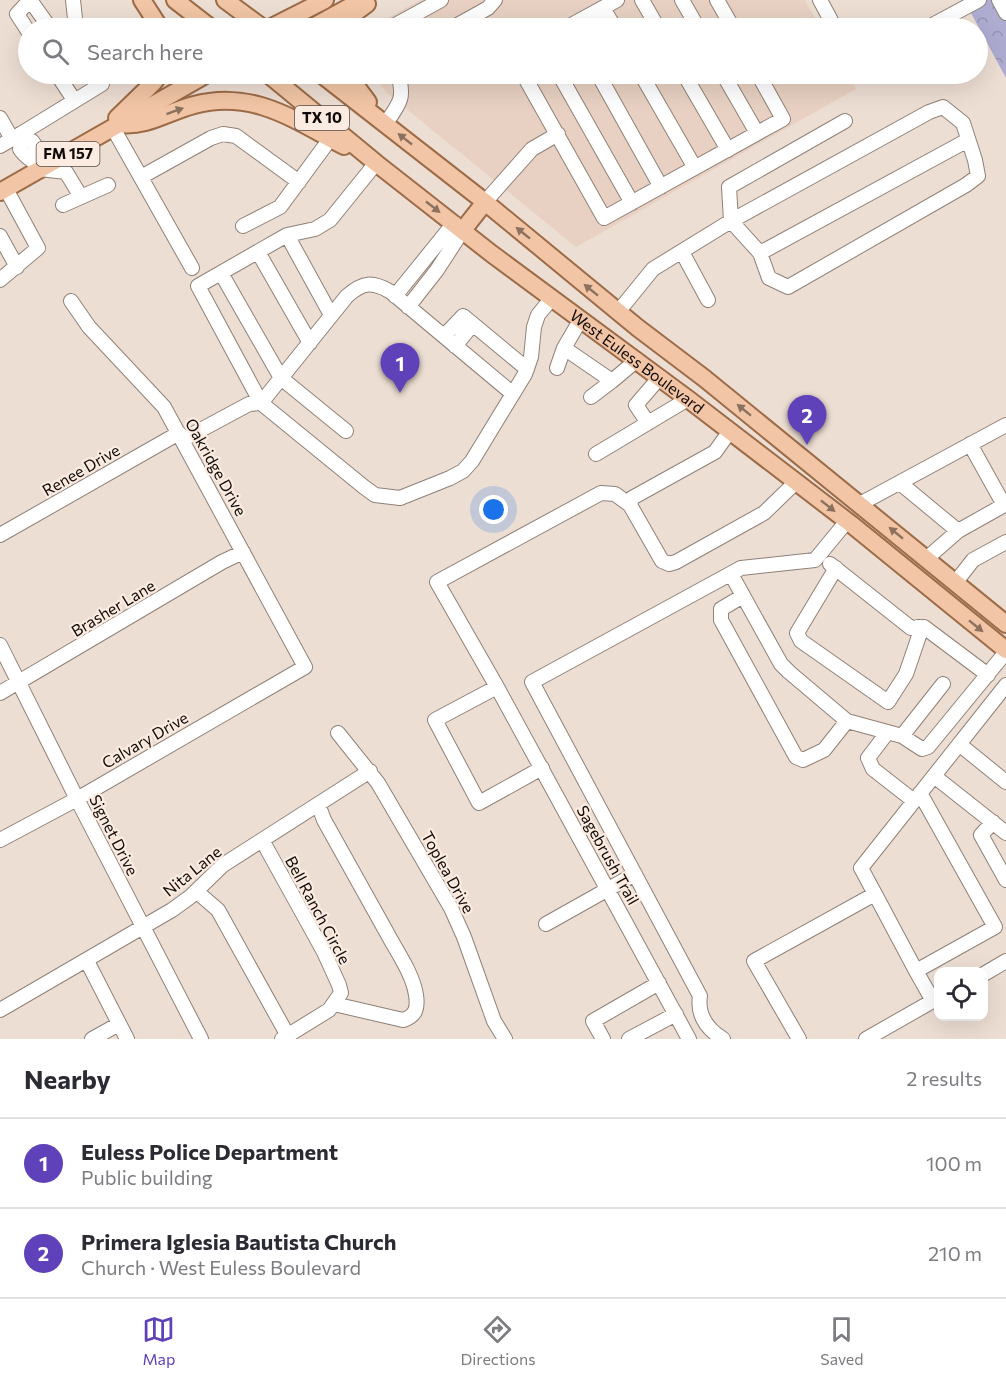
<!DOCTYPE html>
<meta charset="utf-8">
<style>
:root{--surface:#fff;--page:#f7f7f7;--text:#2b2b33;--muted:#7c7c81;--line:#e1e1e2;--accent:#5f41b9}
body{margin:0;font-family:Commissioner,sans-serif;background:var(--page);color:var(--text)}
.controls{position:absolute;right:18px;bottom:18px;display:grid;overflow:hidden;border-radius:12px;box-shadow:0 6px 24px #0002}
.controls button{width:54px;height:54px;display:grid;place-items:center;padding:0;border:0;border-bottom:2px solid var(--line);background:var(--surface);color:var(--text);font:30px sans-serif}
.you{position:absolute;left:494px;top:510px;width:21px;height:21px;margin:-15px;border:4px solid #fff;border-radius:50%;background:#1a73e8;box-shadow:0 0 0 9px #1a73e833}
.badge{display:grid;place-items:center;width:39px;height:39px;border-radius:50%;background:var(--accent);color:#fff;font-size:20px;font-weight:700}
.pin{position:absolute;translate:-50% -50px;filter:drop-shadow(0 2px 3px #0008)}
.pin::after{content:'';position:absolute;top:32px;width:21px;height:18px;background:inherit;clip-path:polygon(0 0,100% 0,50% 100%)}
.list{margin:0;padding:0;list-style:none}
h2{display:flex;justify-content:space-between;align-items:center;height:78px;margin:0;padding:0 24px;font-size:26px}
h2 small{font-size:20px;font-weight:400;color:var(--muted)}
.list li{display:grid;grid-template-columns:39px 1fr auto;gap:18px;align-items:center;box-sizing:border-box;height:90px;padding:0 24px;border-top:2px solid var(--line)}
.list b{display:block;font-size:22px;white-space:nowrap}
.list p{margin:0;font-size:20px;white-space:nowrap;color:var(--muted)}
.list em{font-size:20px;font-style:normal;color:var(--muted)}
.icon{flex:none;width:33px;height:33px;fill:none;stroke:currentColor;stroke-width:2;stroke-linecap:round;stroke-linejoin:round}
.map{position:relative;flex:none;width:1006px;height:1039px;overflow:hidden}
.search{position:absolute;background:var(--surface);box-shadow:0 6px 24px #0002;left:18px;right:18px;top:18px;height:66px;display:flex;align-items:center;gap:15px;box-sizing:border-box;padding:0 21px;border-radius:33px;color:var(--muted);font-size:22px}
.sheet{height:258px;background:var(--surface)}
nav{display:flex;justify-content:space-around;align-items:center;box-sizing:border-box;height:84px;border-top:2px solid var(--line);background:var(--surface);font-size:16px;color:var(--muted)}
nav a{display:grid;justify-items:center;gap:3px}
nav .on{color:var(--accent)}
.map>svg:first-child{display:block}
.built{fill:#e8d1c2}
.park{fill:url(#park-crowns)}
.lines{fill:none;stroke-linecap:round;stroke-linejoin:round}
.minor-casing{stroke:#908177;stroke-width:16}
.major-casing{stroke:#9c6b47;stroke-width:20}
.minor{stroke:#fff;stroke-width:14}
.major{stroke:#f1c5a5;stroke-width:16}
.oneway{fill:#8c715e}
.labels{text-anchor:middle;stroke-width:4.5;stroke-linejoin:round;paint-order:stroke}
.shield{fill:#fbebe0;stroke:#564e49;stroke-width:1.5}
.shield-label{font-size:15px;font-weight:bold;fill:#100b08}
.street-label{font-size:16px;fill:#100b08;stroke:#fbebe0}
</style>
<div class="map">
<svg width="1006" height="1039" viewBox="0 0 1006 1039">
<defs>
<pattern id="park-crowns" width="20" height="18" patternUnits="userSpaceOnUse" patternTransform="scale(1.5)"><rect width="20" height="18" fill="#afacd2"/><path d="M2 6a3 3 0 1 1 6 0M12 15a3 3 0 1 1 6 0" fill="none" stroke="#9693b3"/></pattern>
</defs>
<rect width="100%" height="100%" fill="#edded3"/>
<!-- built -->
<path class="built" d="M420,0H805L821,28H370Z
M372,74H847L856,89L576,247L388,94Z"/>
<!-- park -->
<path class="park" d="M964,0H1006V78Z"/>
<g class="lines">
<defs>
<path id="minor" d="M30,0L50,28
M73,0L76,28
M642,0L658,28
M682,0L698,28
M717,0L733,28
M820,0L835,28
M999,0L1006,13
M603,8L615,28
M390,28L441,0
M452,28L488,8L495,0
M566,28L617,0
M927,28L979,0
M28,31L17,14L30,0
M57,74L74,100
M523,74L604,218L783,119L758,74
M559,74L632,203
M598,74L661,187
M641,74L695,168
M684,74L728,150
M723,74L757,133
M0,118L12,139L0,146
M386,123C400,103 405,98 398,74
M113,128L192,268
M20,134L23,140L20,149C27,160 34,159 40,169L66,172L81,197L63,205
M14,138L102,84L95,74
M23,140L32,141L39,151L35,162
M376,163L330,220L315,229L287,235L198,286L261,403L364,487L375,495L400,498L450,478L463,471L472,461L525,374L531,357L534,327L538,315L552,298
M141,177L211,138L223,134L236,136L299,182
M81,197L108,185
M485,202L532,149L558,134
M243,226L280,207L330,139
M287,235L331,315
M0,236L17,267
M258,252L310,343
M682,252L708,300
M760,253L769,278L788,287L966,185L978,176L975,160L963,123L943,107L929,112L731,221L760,253L968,140
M221,273L281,378L346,431
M0,280L38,248L6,189
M395,296L454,223
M408,307L437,270L463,230
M618,312L653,269L731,221L729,187L845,121
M444,336L463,316L527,369
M455,346L473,324
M564,348L612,381L591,397
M557,368L564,348L581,319
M612,381L637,360
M648,423L636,405L660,377
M730,431L715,452L632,498L630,505L662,561L669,564L676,562L764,513L796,482
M182,440L249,404L261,403L347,296C363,282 372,281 391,292L513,394
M970,444L1004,505
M596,454L688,399
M900,483L958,531
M860,504L1006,425
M630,505L615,494L601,493L437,582L497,687L689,1039
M0,535L179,433
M926,559L958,531L1006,504
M830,564L911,628L924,627L988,675
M836,568L797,633L801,641L888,702L906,674L920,633L918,627
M731,574L781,664L789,672L847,721L902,736L922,749L928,747L1006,652
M955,583L973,560L1006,542
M743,596L721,609V620L796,757L803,760L824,750L847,721
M0,645L77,799L201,1039
M497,687L435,720L479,803L542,768
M0,693L222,562L243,552
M338,733L378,783L451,908L464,937L494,1021L505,1039
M887,733L868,758L873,769L914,801
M902,736L943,684
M959,744L1006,782
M934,776L1006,833
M920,793L995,927L916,971L933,1001
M318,804L324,820C345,858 366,895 387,933C397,952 413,974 416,995C418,1008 416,1016 403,1020L334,1004
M993,822L981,835L1006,880
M0,840L77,799L305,667L164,407L89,327L71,301
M262,840L324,952L339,985L341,993L329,1010L282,1039
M196,891L218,910L288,1036
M875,894L916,971
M546,924L635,874
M87,961L127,1039
M984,974L1006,961
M0,1010L172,910L190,897L223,865L370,771
M92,1039L119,1024
M603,1039L593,1021L659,983
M629,1039L676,1014
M723,1039C707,1029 697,1015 700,996L532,682L741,568L815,560L847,521
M799,1039L754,961L875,894L861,868L1006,685
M866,1039L938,998"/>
<g id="major">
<path d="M142,0L160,28"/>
<path d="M175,0L211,28"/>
<path d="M225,0L263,28"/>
<path d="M270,28L325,0"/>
<path d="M311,28L362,0"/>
<path d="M347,28L356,12L367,4"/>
<path id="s1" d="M268,74L376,163L492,254L688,399L851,524L1006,650"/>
<path d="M321,74L485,202L638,328L704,378L1006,624"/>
<path d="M350,74L353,82L368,102"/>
<path d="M117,118L153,83L160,74"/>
<path d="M120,124C148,127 167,112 194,105C252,89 295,120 344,146"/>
<path d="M0,192L207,74"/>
<path d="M463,230L485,202"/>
</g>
</defs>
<!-- minor casing -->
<use href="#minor" class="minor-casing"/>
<!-- major casing -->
<use href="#major" class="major-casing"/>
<!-- minor -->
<use href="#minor" class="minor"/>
<!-- major -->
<use href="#major" class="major"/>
</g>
<!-- one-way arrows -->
<defs><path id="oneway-solid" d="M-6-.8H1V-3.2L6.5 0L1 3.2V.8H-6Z" transform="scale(1.5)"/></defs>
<g class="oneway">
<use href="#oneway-solid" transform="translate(175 111) rotate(-20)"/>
<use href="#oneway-solid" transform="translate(405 139) rotate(-142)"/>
<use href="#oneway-solid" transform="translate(433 207) rotate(38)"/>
<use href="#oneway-solid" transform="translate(523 233) rotate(-141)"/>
<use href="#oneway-solid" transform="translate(591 290) rotate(-141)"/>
<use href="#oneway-solid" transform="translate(744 410) rotate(-141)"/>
<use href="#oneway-solid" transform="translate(828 506) rotate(38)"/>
<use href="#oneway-solid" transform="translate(896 533) rotate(-141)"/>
<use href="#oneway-solid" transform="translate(976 626) rotate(39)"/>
</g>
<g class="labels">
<!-- shield labels -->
<g class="shield">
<rect x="295" y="106" width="54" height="24" rx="4.5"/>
<rect x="36.5" y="142" width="63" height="24" rx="4.5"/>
</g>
<g class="shield-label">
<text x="322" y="123">TX 10</text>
<text x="68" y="159">FM 157</text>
</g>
<!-- street labels -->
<g class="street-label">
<text dy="6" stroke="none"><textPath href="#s1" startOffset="468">West Euless Boulevard</textPath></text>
<text transform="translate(216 467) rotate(61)" y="6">Oakridge Drive</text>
<text transform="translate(81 470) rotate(-30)" y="6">Renee Drive</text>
<text transform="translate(113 608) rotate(-31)" y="6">Brasher Lane</text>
<text transform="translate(145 740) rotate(-30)" y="6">Calvary Drive</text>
<text transform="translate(114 835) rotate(63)" y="6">Signet Drive</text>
<text transform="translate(608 855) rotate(61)" y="6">Sagebrush Trail</text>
<text transform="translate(192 871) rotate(-39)" y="6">Nita Lane</text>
<text transform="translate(448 872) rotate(61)" y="6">Toplea Drive</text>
<text transform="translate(318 910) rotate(62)" y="6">Bell Ranch Circle</text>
</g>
</g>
</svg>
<div class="controls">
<button><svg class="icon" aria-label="locate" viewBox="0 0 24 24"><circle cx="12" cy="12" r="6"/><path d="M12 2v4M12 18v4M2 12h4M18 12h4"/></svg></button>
</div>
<div class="you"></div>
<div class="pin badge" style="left:400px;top:393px">1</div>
<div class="pin badge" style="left:807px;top:445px">2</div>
<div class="search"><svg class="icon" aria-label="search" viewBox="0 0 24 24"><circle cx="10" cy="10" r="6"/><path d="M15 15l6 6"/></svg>Search here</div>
</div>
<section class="sheet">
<h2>Nearby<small>2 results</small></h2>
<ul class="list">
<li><span class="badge">1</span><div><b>Euless Police Department</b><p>Public building</p></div><em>100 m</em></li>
<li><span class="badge">2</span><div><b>Primera Iglesia Bautista Church</b><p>Church · West Euless Boulevard</p></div><em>210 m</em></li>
</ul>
</section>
<nav>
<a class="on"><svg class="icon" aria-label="map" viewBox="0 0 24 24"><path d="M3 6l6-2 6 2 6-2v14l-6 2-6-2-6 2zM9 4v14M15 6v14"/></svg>Map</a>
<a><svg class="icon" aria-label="directions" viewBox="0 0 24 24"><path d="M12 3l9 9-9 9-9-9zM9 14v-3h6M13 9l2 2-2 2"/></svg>Directions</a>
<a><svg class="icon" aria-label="saved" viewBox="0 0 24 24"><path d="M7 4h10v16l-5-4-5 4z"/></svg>Saved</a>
</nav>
